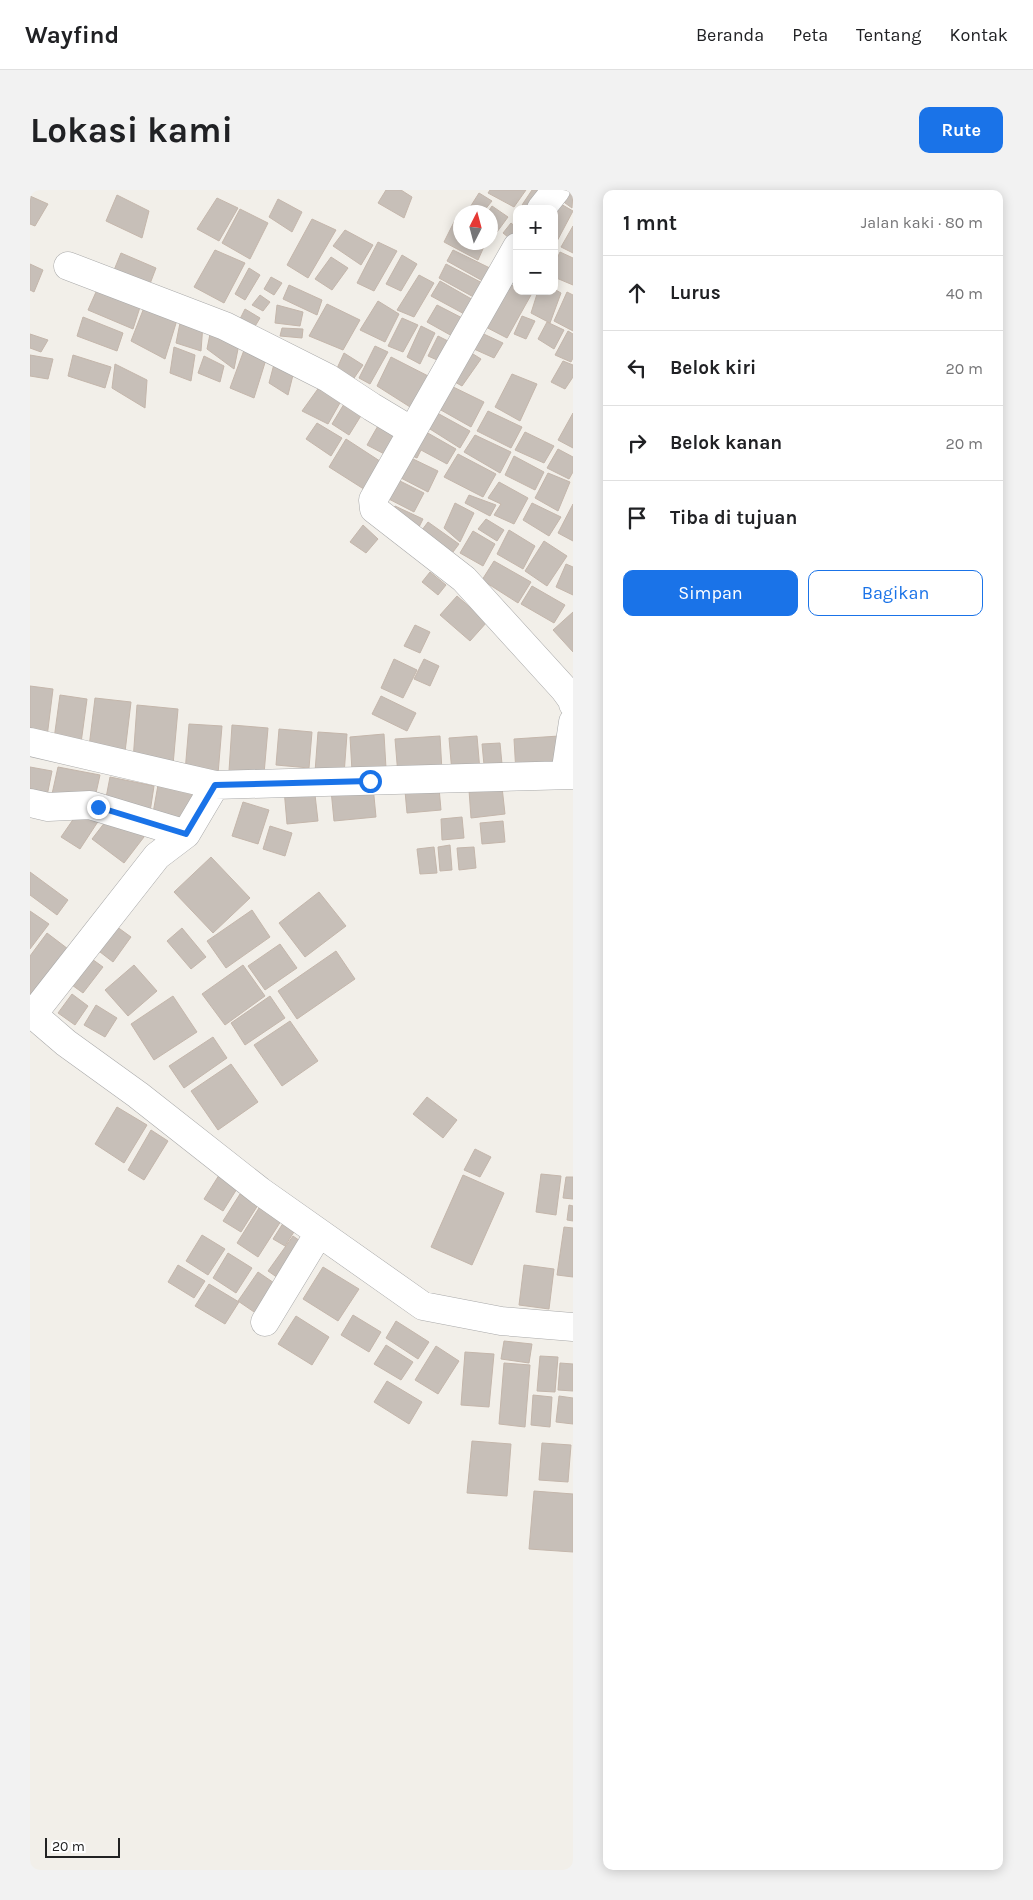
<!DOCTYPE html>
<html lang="id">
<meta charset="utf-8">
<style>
:root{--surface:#fff;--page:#f2f2f2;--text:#202124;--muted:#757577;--line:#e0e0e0;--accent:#1a73e8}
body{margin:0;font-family:Karla,sans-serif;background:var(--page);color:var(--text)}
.controls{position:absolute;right:15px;top:15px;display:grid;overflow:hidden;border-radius:10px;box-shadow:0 2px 12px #0003}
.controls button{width:45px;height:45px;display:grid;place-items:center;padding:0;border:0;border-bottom:1px solid var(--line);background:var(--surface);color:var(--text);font:25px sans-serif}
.compass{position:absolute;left:423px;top:15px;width:45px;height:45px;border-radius:50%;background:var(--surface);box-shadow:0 2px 12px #0003;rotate:6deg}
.scale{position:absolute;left:15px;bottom:12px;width:75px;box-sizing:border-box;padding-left:5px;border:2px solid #222;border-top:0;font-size:14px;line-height:18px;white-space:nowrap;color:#222;-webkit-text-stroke:4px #fff;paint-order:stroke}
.stop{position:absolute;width:15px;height:15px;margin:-11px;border:4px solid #1a73e8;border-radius:50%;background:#fff}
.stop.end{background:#1a73e8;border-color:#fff;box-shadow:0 1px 5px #0008}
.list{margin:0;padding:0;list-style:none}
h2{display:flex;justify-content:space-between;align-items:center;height:65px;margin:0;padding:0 20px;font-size:21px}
h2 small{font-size:16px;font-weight:400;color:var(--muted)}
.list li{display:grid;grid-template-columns:32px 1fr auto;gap:15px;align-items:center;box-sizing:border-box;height:75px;padding:0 20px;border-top:1px solid var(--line)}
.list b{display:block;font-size:19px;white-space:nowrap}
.list em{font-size:16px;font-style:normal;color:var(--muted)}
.actions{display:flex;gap:10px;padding:15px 20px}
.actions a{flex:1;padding:11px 0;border:1px solid var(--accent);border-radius:10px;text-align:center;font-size:18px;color:var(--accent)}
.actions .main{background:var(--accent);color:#fff}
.icon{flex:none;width:28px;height:28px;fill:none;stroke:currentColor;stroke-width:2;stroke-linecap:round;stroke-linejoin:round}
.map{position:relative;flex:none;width:543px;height:1680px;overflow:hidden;border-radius:10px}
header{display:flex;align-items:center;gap:30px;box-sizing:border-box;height:70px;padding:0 25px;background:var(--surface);border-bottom:1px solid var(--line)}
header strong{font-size:24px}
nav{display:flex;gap:28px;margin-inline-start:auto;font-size:18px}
.intro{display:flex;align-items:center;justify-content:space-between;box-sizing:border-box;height:120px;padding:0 30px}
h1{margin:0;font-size:35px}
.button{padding:12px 22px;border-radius:10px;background:var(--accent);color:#fff;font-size:18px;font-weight:700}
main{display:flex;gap:30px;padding:0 30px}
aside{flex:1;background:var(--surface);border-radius:10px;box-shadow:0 2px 12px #0003}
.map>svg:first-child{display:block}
.building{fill:#c7bfb8;stroke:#c4b6ab}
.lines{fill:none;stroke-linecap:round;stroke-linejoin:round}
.minor-casing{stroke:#a9a9a9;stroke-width:29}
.minor{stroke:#fff;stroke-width:28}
.route{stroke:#1a73e8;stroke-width:6}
</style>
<header>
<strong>Wayfind</strong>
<nav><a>Beranda</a><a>Peta</a><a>Tentang</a><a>Kontak</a></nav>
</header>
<div class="intro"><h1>Lokasi kami</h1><a class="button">Rute</a></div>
<main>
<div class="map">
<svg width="543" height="1680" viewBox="0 0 543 1680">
<rect width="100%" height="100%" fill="#f2efe9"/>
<!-- building -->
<path class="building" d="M356,0H371L382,7L374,28L348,13Z
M460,0H496L484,17L458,3Z
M502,0H512L505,19H497L492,15Z
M536,0L543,2L542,18L531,10Z
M449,3L462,11L453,22H437Z
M87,5L119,21L112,48L76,31Z
M0,6L18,14L5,36L0,34Z
M187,8L208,18L189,51L167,39Z
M248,9L272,22L262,42L239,27Z
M524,10L543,21L526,53L524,52Z
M462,16L478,27L467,42L460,38V22H458Z
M210,19L238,33L220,69L192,53Z
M426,28L430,30V52H456L448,70L414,52Z
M282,29L306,40L278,88L257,75Z
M481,33L487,38V48L484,52L473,43Z
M543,36V63L531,57Z
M315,40L343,55L331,75L303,56Z
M348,52L367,61L344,101L327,93Z
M185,60L215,73L194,113L164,97Z
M423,60L468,82L460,95L417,71Z
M530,62L543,68V95L524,87V75Z
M91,63L126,78L118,99L82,85Z
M372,65L387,74L371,101L356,94Z
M301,67L318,78L302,100L285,89Z
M0,74L13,80L4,102L0,100Z
M416,74L458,96L449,110L409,88Z
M219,78L230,85L215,110L205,104Z
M389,85L404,93L384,127L367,120Z
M241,87L252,93L244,105L234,99Z
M410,91L445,111L438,126L401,106Z
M474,91L487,98V101H493L501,105L477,148L450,134Z
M70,93L112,111L103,139L58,120Z
M259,95L292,110L287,125L253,109Z
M524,99L531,103L520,133L501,123L508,101H524Z
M537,102L543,105V141L524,131Z
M230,105L240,112L233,121L222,115Z
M348,111L369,124L355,152L330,140Z
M297,114L330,130L313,160L279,146Z
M115,115L147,130L135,169L101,151Z
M247,115L273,122L270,136L245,133Z
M407,115L440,132L431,151L397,132Z
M215,119L230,128L224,138L209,131Z
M152,123L173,134L171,161L146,153Z
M492,126L505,131L496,149L484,144Z
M53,127L93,143L87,161L47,146Z
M372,128L388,135L373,162L358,156Z
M517,132L534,140L524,159L508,149Z
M182,134L210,149L204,179L177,159Z
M391,136L405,143L390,174L377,167Z
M252,138L273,139L272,148L250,146Z
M443,139L473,153L464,168L435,155Z
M538,141L543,144V168L541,172L525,165Z
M0,144L18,150L11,162L0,158Z
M408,146L424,154L414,173L398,166Z
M217,152L238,163L224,208L200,198Z
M345,156L358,162L340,194L329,188Z
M144,157L165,165L161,191L140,183Z
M432,157L451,169L432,196L416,187Z
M314,163L333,175L320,194L304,185Z
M0,165L23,169L18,189L0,186Z
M43,165L81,177L75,198L38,186Z
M174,166L194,176L190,192L168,183Z
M361,167L404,189L388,222L347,196Z
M533,171L543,175V187L535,199L521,192Z
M85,174L117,190L115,218L82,198Z
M244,174L263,185L258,205L239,193Z
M482,184L507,194L490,231L465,217Z
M295,189L315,204L298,234L272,221Z
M415,193L454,212L441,237L402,215Z
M320,204L337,216L319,245L302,234Z
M400,219L440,241L430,258L392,234Z
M458,221L492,237L481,258L447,241Z
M543,223V258L528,250Z
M353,227L379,242L364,269L337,255Z
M287,233L312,248L301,266L276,249Z
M389,238L426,259L417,274L391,260L387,268L375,263Z
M495,242L524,256L514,273L485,260Z
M445,245L481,262L470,283L434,262Z
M316,249L359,277L340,303L299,277Z
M528,259L543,267V282L539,289L517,278Z
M428,264L466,284L453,307L414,287Z
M484,266L514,282L505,300L475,285Z
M381,268L408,281L398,302L369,287Z
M518,283L540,292L528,321L505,308Z
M364,288L394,303L384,322L353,306Z
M469,292L498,308L484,334L464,325L471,314L458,308Z
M439,305L466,315L460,326L435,313Z
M425,313L444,323L430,352L414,338Z
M502,313L531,327L519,346L493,330Z
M543,314V351L528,343Z
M365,316L393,329L386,343L360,326Z
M456,329L474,340L467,351L448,339Z
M398,332L429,354L417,370L386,348Z
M333,335L348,349L336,363L320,352Z
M479,340L505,356L493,379L467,364Z
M443,341L465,354L453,376L430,363Z
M514,351L537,366L517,396L495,381Z
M464,371L501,392L488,413L452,390Z
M536,374L543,377V405L526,397Z
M400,382L416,395L408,405L392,392Z
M502,396L535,415L524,433L491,414Z
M427,406L457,432L440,451L410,425Z
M543,422V462L523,440Z
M385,435L400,442L390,463L374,456Z
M364,469L387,480L373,508L351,498Z
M394,469L409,476L400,496L384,489Z
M0,496L23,499L17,547L0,544Z
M30,505L57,509L51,553L24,549Z
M351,506L386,523L377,541L342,524Z
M65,508L101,512L95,562L59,557Z
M107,515L148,519L143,575L103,571Z
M159,534L192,536L188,584L155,582Z
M202,535L238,538L234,584L199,581Z
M249,539L282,542L279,578L246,575Z
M288,542L317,544L314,585L285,582Z
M354,544L356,578L322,581L320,547Z
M410,546L412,581L368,585L365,549Z
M447,546L450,581L422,583L419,548Z
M529,546L531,580L486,583L484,549Z
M470,553L472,574L454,575L452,554Z
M0,577L22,581L17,606L0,603Z
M28,577L70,585L64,612L22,604Z
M80,587L124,596L120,622L75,613Z
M128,595L166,602L161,631L123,623Z
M284,596L288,631L257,634L254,599Z
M343,596L346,627L304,631L301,600Z
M472,597L475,624L441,628L439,600Z
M409,598L411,620L377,623L375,601Z
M213,612L239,620L228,654L202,646Z
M51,618L69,630L50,659L31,647Z
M82,623L114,647L94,673L62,649Z
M432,627L434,648L412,650L411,629Z
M473,631L475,652L452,654L450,633Z
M240,636L262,643L255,666L233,659Z
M420,655L422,680L410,681L408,657Z
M404,657L407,683L390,684L387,659Z
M444,657L446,678L429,680L427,658Z
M181,667L220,708L183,743L144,702Z
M0,682L38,710L27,725L0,705Z
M289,702L316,736L275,767L249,733Z
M222,720L240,747L196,778L177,751Z
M0,721L19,734L0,759Z
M79,731L101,747L83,772L61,755Z
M152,738L176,767L161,779L137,751Z
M17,743L42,762L0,806V766Z
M250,754L267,778L235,800L218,776Z
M306,761L325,789L267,829L248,801Z
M55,764L73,777L53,803L35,790Z
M104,775L127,801L98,826L75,800Z
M213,775L235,806L195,835L172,804Z
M42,804L58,816L45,835L28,823Z
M143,806L167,842L124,870L101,834Z
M240,806L255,828L215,855L201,833Z
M66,815L87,828L75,847L54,835Z
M260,831L288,871L252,896L224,855Z
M183,847L197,868L154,898L139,876Z
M201,874L228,912L188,940L161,901Z
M397,907L427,930L413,948L383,924Z
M87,917L117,935L94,973L65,954Z
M121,940L138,951L114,990L98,980Z
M445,959L461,967L450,987L434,980Z
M191,982L210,994L193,1021L174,1009Z
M511,984L531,986L526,1025L506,1022Z
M433,985L474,1003L442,1075L401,1057Z
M536,987H543V1009L533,1008Z
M210,1004L228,1015L211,1042L193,1031Z
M539,1015L543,1016V1031L537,1030Z
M229,1018L251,1031L228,1067L207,1053Z
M257,1027L269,1034L255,1056L243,1049Z
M534,1037L543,1038V1087L527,1085Z
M172,1045L195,1059L178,1085L156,1071Z
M263,1046L273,1053L248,1088L238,1081Z
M198,1063L222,1078L206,1103L183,1088Z
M148,1075L175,1091L164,1108L138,1092Z
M494,1075L524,1079L519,1119L489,1115Z
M293,1077L329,1099L308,1131L273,1109Z
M228,1082L247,1095L227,1124L208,1111Z
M179,1094L209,1112L195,1134L165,1116Z
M323,1125L351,1142L339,1162L311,1145Z
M266,1126L299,1147L282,1175L248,1154Z
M366,1131L399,1152L388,1169L356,1148Z
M474,1151L502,1154L499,1173L471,1169Z
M356,1155L383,1172L371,1190L344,1174Z
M406,1156L429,1171L408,1204L385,1190Z
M435,1162L464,1164L459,1217L431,1215Z
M510,1166L528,1167L525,1202L507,1201Z
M474,1173L500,1175L495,1237L469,1234Z
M530,1173L543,1174V1201L528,1200Z
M357,1191L392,1212L379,1234L344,1212Z
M503,1205L522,1207L520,1237L501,1235Z
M529,1206L543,1208V1234L526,1232Z
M442,1251L481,1254L477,1306L437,1303Z
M512,1253L541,1255L538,1292L509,1290Z
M504,1301L543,1304V1362L499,1359Z"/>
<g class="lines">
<defs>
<path id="minor" d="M511,19L526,0
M487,57L343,310L344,319L434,389L534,499L542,510L543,514
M38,76L195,136L298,188L342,217L382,241
M0,552L185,595L543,585
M535,585L543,532
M0,613L18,617L60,615L156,644
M0,822L36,853L108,905L230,1001L393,1116L471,1131L543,1137
M3,824L127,666L156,644L185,595
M235,1132L289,1043"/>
</defs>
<!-- minor casing -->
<use href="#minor" class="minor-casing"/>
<!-- minor -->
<use href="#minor" class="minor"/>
</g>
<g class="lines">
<!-- route -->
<path class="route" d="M68,617L156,644L185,595L340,591"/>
</g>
</svg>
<div class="controls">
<button>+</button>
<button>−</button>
</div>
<svg class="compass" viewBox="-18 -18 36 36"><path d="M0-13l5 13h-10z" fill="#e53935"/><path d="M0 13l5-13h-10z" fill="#757577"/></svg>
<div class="scale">20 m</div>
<div class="stop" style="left:340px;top:591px"></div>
<div class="stop end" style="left:68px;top:617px"></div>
</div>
<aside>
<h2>1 mnt<small>Jalan kaki · 80 m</small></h2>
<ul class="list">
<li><svg class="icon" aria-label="ahead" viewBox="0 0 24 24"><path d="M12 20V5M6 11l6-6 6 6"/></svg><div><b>Lurus</b></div><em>40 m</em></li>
<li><svg class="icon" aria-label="left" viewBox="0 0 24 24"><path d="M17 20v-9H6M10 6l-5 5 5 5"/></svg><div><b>Belok kiri</b></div><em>20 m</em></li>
<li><svg class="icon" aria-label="right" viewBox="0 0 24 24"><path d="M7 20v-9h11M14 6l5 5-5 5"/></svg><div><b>Belok kanan</b></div><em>20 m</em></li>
<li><svg class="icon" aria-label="arrive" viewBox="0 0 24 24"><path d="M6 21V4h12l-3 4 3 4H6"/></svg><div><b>Tiba di tujuan</b></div></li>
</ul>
<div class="actions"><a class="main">Simpan</a><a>Bagikan</a></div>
</aside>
</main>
